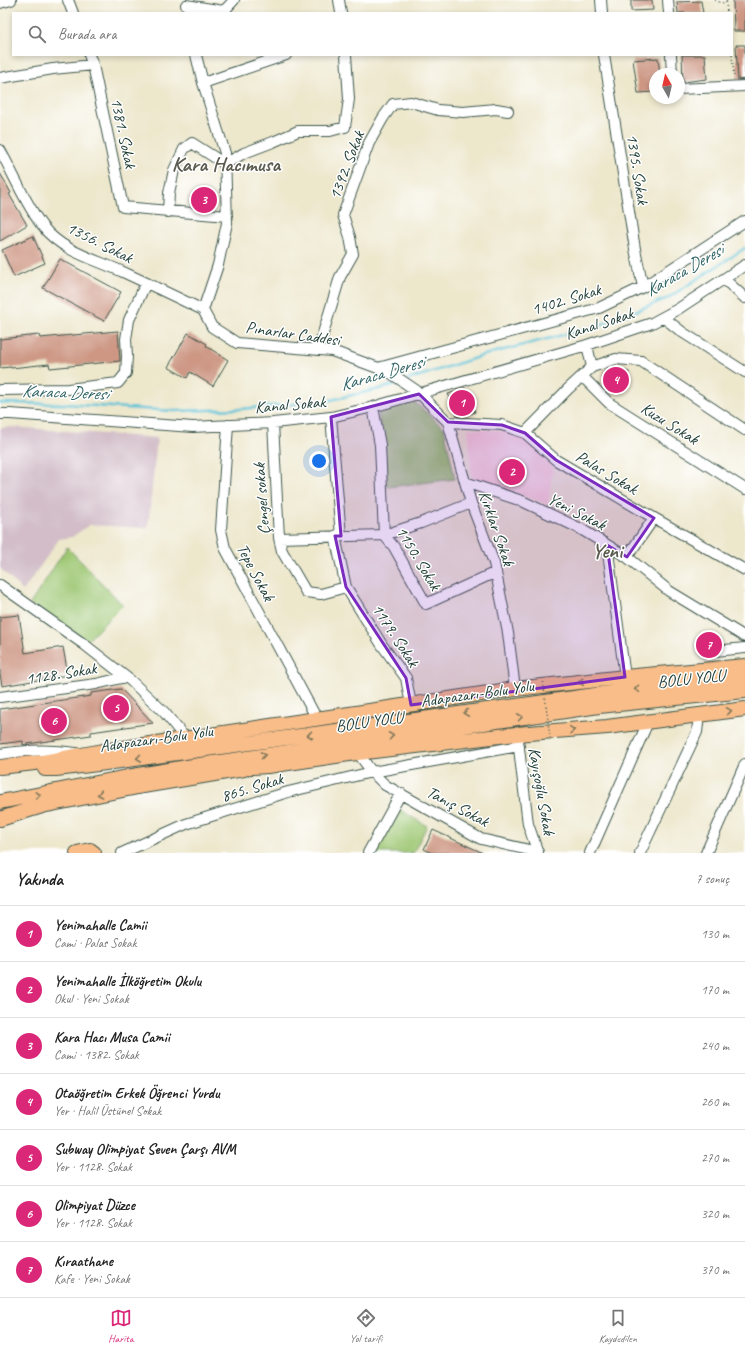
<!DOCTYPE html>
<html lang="tr">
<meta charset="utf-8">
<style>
:root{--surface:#fff;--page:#f6f6f6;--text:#222;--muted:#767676;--line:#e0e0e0;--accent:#db2777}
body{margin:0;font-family:Caveat,sans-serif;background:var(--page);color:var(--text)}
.compass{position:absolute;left:649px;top:68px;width:36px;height:36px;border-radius:50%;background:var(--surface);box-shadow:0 2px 6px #0003;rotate:352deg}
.you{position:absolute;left:319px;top:461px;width:14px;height:14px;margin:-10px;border:3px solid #fff;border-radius:50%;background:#1a73e8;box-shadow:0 0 0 6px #1a73e833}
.badge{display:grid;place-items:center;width:26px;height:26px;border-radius:50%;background:var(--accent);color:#fff;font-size:13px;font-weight:700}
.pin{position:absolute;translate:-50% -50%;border:2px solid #fff;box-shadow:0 1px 4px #0006}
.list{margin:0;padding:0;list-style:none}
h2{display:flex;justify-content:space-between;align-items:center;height:52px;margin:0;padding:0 16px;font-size:17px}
h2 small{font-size:13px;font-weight:400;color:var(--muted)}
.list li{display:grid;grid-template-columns:26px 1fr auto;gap:12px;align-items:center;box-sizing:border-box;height:56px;padding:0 16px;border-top:1px solid var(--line)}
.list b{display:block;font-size:15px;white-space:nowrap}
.list p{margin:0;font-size:13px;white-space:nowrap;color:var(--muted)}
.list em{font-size:13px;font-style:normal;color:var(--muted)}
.icon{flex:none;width:22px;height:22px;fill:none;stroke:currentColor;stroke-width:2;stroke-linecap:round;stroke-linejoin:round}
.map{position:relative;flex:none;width:745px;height:853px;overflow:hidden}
.search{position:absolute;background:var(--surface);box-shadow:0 2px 6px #0003;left:12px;right:12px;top:12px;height:44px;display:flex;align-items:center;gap:10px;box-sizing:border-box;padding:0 14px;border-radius:0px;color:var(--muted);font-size:15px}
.sheet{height:444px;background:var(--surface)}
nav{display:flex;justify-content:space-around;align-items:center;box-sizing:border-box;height:56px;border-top:1px solid var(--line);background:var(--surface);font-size:11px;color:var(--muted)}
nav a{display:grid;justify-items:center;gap:2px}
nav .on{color:var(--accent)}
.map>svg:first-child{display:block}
.built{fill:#f7cfd4}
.industrial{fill:#d2bdc8}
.green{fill:#9ec773;stroke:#5e8254}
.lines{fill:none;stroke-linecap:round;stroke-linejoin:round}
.stream{stroke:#5bc2d8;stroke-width:2.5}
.building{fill:#cd9784}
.minor-casing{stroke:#3e564b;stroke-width:12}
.highway-casing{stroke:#3e564b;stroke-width:16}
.path{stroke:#3e564b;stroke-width:1.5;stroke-dasharray:1 3;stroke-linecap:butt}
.minor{stroke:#fff;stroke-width:10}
.highway{stroke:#f8bd89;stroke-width:14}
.path-bridge{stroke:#3e564b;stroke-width:1.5;stroke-dasharray:1 3;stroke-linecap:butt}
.oneway{stroke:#81775a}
.marked{fill:#7b2cbf;fill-opacity:0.2;stroke:#7b2cbf;stroke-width:3;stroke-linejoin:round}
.labels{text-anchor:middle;stroke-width:3;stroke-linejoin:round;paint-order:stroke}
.street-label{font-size:17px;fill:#1f3d34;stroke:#fff}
.water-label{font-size:18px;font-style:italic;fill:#316565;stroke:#fff}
.district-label{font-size:21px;font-weight:bold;fill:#5c5c50;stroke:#fff}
</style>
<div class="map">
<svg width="745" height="853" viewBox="0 0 745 853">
<rect width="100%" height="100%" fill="#fff"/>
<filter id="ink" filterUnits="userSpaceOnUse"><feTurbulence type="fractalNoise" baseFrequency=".025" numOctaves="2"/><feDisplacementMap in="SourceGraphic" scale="8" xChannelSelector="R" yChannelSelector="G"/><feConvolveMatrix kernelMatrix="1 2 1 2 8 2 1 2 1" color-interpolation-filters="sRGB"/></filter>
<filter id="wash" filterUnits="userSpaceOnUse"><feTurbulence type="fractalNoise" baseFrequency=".012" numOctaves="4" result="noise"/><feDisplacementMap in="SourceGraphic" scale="16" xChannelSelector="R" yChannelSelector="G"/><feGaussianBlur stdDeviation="0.9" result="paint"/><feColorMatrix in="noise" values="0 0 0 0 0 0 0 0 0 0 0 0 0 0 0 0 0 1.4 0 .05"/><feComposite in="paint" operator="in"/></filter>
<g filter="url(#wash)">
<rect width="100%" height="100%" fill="#ede7cc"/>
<!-- built -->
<path class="built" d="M468,428L506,432L522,437L536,448L553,467L548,505L472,478Z"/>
<!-- industrial -->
<path class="industrial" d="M12,427L157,438L148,528L89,525L72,537L59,539L23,591L0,568V428Z"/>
<!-- green -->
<path class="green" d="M411,399L444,428L455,479L387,487L378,410Z
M67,547L123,605L87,641L30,604Z
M397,808L427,826L413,853H374Z"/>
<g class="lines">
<!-- stream -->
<path class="stream" d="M407,380L488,354L598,326L668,298L745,248
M0,403L65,404L174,411L240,409L326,401L384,388L399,383"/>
</g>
<g id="blocks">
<!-- building -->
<path class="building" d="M631,0H652L653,10L631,11Z
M733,0H745V31H734Z
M701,1L703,13H678L677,2Z
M736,45H745V79L738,80Z
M682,55H705L707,79L683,82Z
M658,58L660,74H655V92L638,93L633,60Z
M0,173L11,193L9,194L27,225L0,241Z
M208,193L209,205L199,206L198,194Z
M33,236L45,263L14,277L2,250Z
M60,259L121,292L104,321L43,288Z
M118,331L120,361L50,368L49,364L11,368V367L0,368V339L39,335L40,338Z
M188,333L207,344L206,346L228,360L213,386L190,372L187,378L168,367Z
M613,367L629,372L623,389L605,383L607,377L603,375L605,370H607L608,369Z
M465,388L475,412L464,416H457L448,394Z
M19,615L25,653L63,647L68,675L2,686L0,674V617Z
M121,689L153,723L91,732V735L27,744L23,745V741L0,744V709L91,696V693Z
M433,830L483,853H432L424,849Z"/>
</g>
</g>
<g filter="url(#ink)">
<use href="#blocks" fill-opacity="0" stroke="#3e564b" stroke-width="1"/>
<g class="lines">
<defs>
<path id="minor" d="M68,0L73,13
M339,0L341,13
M601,0L602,13
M668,0L669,13
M0,3L11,0
M186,5L224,11
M226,13L224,11L234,0
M89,55L93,65L123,207L227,216
M196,55L203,83L225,153L227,223L218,265L203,310L212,327L237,343L332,351L389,372L417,391L448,422L471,503L494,563L508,633L515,689
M604,55L635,249L643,287
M671,55L672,74
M0,78L53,69L93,65
M203,83L286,55
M679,89L745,86
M0,150C13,173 27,207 43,227C63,252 95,259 123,272C149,284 176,297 203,310
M168,212L169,193L174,170L184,149L192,143L225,164L244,153L273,142L298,131H330L345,127L349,99L346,55
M724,279L745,298
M663,317L682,332L745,372
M587,345L592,367
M318,350L340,277L353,254L350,237L343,215L369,143L383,118L393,104L411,102L438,110L463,112L496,109L508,111
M378,368L599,308L643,287L745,221
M583,377L609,403L745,489
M0,390L68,389L118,383L126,373L127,356L126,339L129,320L146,283
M373,407L380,445L384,535L394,547L426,604L496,572
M0,414H10L193,427L273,423L331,417L373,407L587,345L652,323L678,309L745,265
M331,417L341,536
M448,422L502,425L525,433L556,460L654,518L745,570
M273,423L279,538L282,551L306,592L321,594L346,587L335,536
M228,425L221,530L225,548L317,719
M525,433L568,389L592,367L616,359L641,361L745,430
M465,482L522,501L579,528L627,557L669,591L745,637
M279,538L384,535L421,523L471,503
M607,545L625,677
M627,557L654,518
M0,585L85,645L131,681L164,712L186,739
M346,587L382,645L406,678L411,705
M705,652L745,648
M0,697L96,684L126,677
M518,740L528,824L538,853
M0,754C26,750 50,749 76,753
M372,772L385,785L481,839L538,852
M372,772L519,746
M122,853L186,824L288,792L372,772L358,753
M368,853L401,793
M590,853L648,722
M640,853L697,732L699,715
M706,853L745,764"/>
<path id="highway" d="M0,767L43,762L103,751L515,689L625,677L745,666
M235,768L268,766L349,754L516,734L607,727L745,709
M45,769H56L106,763L660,686L745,679
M0,802L127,777L193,766L599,706L745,691
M0,819L42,806L143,786L244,769
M77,853L90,850L94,853"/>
</defs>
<!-- minor casing -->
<use href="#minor" class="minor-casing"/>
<!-- highway casing -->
<use href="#highway" class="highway-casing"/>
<!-- path -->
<path class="path" d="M715,0L722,3L730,0
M726,2L727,13
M732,55L734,77"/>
<!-- minor -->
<use href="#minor" class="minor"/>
<!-- highway -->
<use href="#highway" class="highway"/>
<!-- path-bridge -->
<path class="path-bridge" d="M543,678L550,738"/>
</g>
<!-- one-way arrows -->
<defs><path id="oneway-chevron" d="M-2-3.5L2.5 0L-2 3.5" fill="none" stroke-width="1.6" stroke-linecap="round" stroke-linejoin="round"/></defs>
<g class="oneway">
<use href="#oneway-chevron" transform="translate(581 682) rotate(174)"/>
<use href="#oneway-chevron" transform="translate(637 689) rotate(172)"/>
<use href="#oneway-chevron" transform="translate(729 711) rotate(-8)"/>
<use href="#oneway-chevron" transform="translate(466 713) rotate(172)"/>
<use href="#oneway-chevron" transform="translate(520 717) rotate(-8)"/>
<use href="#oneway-chevron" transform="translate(572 730) rotate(-4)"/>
<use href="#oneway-chevron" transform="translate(310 735) rotate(172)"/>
<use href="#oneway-chevron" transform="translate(391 736) rotate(-8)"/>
<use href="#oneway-chevron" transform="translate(263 755) rotate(-8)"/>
<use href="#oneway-chevron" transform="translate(139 758) rotate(172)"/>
<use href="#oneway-chevron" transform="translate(100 794) rotate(169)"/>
<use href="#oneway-chevron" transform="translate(38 795) rotate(-11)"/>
</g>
</g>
<!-- marked area -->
<path class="marked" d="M419,394L448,422L502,425L525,433L556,460L654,518L627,557L607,545L625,677L411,705L406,678L346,587L335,536H341L331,417Z"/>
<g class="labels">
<!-- street labels -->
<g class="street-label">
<text transform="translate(124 133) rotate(78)" y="6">1381. Sokak</text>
<text transform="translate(346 165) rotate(-69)" y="6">1392. Sokak</text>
<text transform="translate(638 169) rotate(81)" y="6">1395. Sokak</text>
<text transform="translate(100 242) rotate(27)" y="6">1356. Sokak</text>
<text transform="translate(566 299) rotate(-17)" y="6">1402. Sokak</text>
<text transform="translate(599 323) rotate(-18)" y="6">Kanal Sokak</text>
<text transform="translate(293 333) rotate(8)" y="6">Pınarlar Caddesi</text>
<text transform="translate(290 404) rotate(-5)" y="6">Kanal Sokak</text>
<text transform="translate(670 423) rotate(32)" y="6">Kuzu Sokak</text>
<text transform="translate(607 472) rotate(31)" y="6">Palas Sokak</text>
<text transform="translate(261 499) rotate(-94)" y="6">Çengel sokak</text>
<text transform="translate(577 511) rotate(27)" y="6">Yeni Sokak</text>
<text transform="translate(497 528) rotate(71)" y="6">Kırklar Sokak</text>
<text transform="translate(419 558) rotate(59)" y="6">1150. Sokak</text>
<text transform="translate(256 572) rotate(62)" y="6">Tepe Sokak</text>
<text transform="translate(396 635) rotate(57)" y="6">1179. Sokak</text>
<text transform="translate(61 673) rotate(-9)" y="6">1128. Sokak</text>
<text transform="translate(691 678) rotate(-6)" y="6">BOLU YOLU</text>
<text transform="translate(477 693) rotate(-8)" y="6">Adapazarı-Bolu Yolu</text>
<text transform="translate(369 721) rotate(-8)" y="6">BOLU YOLU</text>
<text transform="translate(156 738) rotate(-8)" y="6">Adapazarı-Bolu Yolu</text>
<text transform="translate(252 787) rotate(-17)" y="6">865. Sokak</text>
<text transform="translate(542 791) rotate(80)" y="6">Kayışoğlu Sokak</text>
<text transform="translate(458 806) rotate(28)" y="6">Tanış Sokak</text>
</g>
<!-- water labels -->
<g class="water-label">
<text transform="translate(684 270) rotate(-30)" y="6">Karaca Deresi</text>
<text transform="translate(382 373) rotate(-16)" y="6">Karaca Deresi</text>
<text transform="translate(65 392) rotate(2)" y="6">Karaca Deresi</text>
</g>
<!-- district labels -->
<g class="district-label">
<text x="226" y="171">Kara Hacımusa</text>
<text x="607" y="558">Yeni</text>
</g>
</g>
</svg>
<svg class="compass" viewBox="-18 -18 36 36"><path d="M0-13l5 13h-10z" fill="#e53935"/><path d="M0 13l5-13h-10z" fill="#767676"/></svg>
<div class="you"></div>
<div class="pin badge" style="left:462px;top:403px">1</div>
<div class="pin badge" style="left:512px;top:472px">2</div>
<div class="pin badge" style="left:204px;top:200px">3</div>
<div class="pin badge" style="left:616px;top:380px">4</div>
<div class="pin badge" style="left:116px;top:708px">5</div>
<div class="pin badge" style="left:54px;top:721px">6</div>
<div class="pin badge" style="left:709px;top:645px">7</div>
<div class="search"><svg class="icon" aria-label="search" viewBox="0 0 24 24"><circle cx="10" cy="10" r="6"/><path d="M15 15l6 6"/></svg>Burada ara</div>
</div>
<section class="sheet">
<h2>Yakında<small>7 sonuç</small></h2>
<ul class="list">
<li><span class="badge">1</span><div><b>Yenimahalle Camii</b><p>Cami · Palas Sokak</p></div><em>130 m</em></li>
<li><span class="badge">2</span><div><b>Yenimahalle İlköğretim Okulu</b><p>Okul · Yeni Sokak</p></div><em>170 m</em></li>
<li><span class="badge">3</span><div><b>Kara Hacı Musa Camii</b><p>Cami · 1382. Sokak</p></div><em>240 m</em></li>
<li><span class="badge">4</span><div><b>Otaöğretim Erkek Öğrenci Yurdu</b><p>Yer · Halil Üstünel Sokak</p></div><em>260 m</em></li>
<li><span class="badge">5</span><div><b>Subway Olimpiyat Seven Çarşı AVM</b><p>Yer · 1128. Sokak</p></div><em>270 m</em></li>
<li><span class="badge">6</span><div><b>Olimpiyat Düzce</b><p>Yer · 1128. Sokak</p></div><em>320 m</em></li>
<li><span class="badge">7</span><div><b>Kıraathane</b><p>Kafe · Yeni Sokak</p></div><em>370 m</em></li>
</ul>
</section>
<nav>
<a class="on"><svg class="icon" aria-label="map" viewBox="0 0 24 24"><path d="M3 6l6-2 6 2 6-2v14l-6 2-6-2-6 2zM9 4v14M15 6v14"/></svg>Harita</a>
<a><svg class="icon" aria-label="directions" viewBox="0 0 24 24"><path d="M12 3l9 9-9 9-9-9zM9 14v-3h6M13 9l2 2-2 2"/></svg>Yol tarifi</a>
<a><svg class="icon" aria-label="saved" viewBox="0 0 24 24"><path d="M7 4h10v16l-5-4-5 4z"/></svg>Kaydedilen</a>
</nav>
